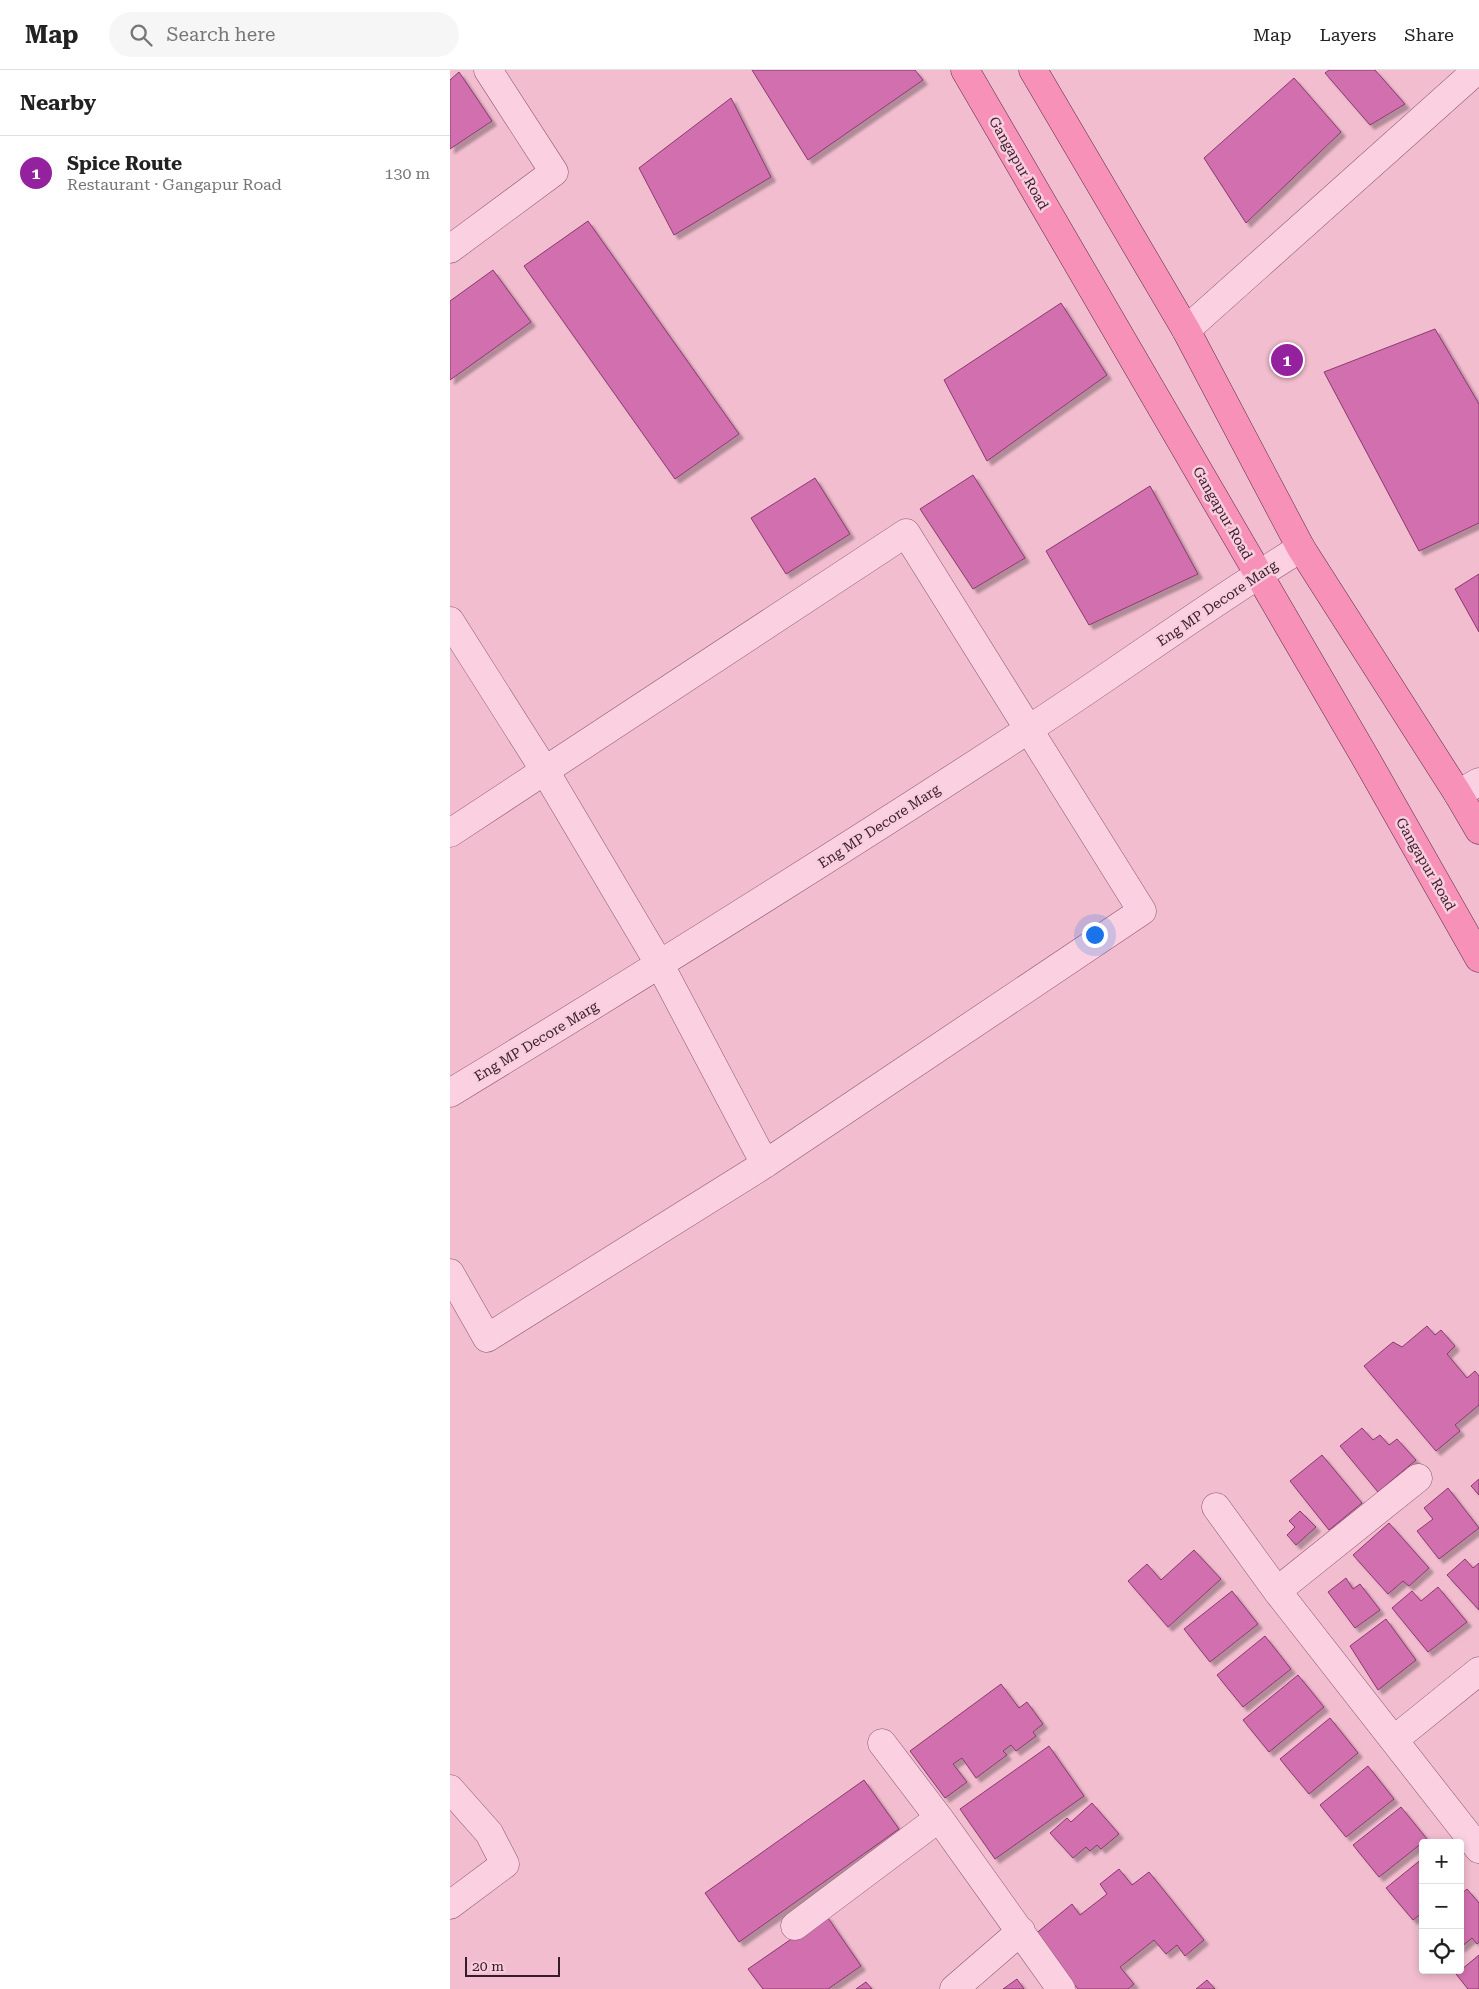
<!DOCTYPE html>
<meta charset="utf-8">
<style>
:root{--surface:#fff;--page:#f6f6f6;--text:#222;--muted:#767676;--line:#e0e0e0;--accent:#94219d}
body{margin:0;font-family:"Roboto Serif",serif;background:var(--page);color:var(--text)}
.controls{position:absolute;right:15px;bottom:15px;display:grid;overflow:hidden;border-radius:5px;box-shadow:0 2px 8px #0003}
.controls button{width:45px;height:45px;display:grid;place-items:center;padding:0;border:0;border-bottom:1px solid var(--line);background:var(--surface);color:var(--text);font:25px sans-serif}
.scale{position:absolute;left:15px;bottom:12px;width:95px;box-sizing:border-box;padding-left:5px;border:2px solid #381b2b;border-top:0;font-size:14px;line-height:18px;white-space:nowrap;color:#381b2b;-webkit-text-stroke:4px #f8cddc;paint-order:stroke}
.you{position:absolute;left:644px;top:864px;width:18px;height:18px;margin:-12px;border:4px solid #fff;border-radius:50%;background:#1a73e8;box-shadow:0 0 0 8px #1a73e833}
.badge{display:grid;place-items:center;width:32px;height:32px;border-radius:50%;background:var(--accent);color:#fff;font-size:16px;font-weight:700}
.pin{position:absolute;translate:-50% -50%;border:2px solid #fff;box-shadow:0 1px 5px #0006}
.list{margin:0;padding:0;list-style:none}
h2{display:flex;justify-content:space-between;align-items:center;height:65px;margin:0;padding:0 20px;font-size:21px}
h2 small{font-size:16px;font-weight:400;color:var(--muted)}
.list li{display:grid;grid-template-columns:32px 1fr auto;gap:15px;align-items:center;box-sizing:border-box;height:75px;padding:0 20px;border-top:1px solid var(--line)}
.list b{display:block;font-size:19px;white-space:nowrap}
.list p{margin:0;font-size:16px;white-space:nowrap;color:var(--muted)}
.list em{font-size:16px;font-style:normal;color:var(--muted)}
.icon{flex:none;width:28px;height:28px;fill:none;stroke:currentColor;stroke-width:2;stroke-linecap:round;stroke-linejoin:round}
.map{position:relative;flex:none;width:1029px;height:1919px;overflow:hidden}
header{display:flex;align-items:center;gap:30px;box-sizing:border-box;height:70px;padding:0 25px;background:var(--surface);border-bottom:1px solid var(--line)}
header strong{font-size:24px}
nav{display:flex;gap:28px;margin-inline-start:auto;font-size:18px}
.search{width:350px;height:45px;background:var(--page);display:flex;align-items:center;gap:12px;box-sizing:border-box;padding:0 18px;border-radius:28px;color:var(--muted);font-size:19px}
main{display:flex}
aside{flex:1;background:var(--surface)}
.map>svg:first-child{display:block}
.building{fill:#d270af;stroke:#8a396f;filter:url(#shadow)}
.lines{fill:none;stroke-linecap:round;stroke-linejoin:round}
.street-casing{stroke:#8a5571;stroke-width:29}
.primary-casing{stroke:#572a44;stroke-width:29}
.street{stroke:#fbd0e0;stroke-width:28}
.primary{stroke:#f891b7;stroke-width:28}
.labels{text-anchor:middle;stroke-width:5;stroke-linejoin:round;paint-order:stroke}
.street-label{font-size:14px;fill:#381b2b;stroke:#f8cddc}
</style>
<header>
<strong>Map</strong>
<div class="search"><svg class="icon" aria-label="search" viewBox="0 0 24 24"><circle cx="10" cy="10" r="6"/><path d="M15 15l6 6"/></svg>Search here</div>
<nav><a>Map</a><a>Layers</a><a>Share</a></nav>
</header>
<main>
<aside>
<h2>Nearby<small></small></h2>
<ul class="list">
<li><span class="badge">1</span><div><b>Spice Route</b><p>Restaurant · Gangapur Road</p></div><em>130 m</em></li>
</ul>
</aside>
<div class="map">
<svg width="1029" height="1919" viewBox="0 0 1029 1919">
<defs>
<filter id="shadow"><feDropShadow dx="4.5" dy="4.5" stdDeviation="1" flood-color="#0004"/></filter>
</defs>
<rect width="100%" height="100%" fill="#f1bdcf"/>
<!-- building -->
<path class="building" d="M302,0H465L473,10L358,90Z
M879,0H925L955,34L920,55L875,3Z
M9,2L42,51L0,79V10Z
M844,8L891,62L796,153L754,88Z
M281,28L321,107L224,165L189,98Z
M138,151L289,364L225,409L74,196Z
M43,200L81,252L0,310V231Z
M611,233L657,305L537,391L494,310Z
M985,259L1029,334V453L969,481L874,302Z
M523,405L575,488L523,519L470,439Z
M365,408L400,464L336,504L301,448Z
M700,416L748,504L639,555L596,481Z
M1029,504V562L1005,519Z
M977,1256L985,1265L991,1260L1005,1276L997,1284L1017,1308L1025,1301L1029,1306V1335L1005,1355L1010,1361L986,1381L914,1296L943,1272L952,1277Z
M912,1358L923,1370L930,1365L939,1375L947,1369L966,1390L928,1422L890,1376Z
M872,1385L912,1433L879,1460L840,1411Z
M1029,1409V1425L1021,1416Z
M998,1418L1029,1458L989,1489L967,1461L983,1449L974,1438Z
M850,1441L866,1457L846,1475L837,1465L845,1457L839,1451Z
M939,1453L979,1498L959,1516L953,1511L938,1524L903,1485Z
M744,1480L771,1509L718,1557L678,1511L697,1494L711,1510Z
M1015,1489L1023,1498L1029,1493V1540L997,1505Z
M896,1508L903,1519L910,1514L930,1540L905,1558L878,1522Z
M988,1517L1017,1552L978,1582L942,1538L962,1521L971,1531Z
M782,1521L808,1554L760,1592L734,1559Z
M936,1549L966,1590L928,1620L900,1576Z
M815,1566L841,1599L793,1637L767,1605Z
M848,1605L874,1637L819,1682L793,1650Z
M551,1614L569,1638L577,1632L593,1654L583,1662L586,1666L566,1681L561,1675L553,1681L557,1685L526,1708L512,1688L503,1694L517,1712L495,1728L460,1681Z
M880,1648L908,1683L859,1724L830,1689Z
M599,1676L634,1726L545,1789L510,1739Z
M918,1696L944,1729L896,1767L870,1735Z
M414,1710L449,1759L289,1872L255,1823Z
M642,1733L669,1764L651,1779L647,1775L640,1781L636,1777L623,1788L600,1763L617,1748L621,1752Z
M951,1737L977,1769L929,1807L903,1775Z
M973,1788V1842L963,1850L936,1818Z
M669,1799L682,1815L699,1802L754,1870L735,1886L727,1875L716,1884L704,1870L670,1897L684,1914L678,1919H628L584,1865L622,1834L630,1845L657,1824L650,1814Z
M1017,1819L1029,1833V1872L1027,1874L1022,1868L1010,1878V1825Z
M376,1845L411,1896L378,1919H313L298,1899Z
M1029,1885V1919H1018L1006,1904Z
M567,1909L574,1919H553Z
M757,1910L765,1919H746Z
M416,1912L422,1919H406Z"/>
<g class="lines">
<defs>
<path id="street" d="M0,179L104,102L38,0
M736,260L1027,0
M0,551L95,701L210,895L315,1094
M1008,724L1029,712
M0,763L456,463L692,841L315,1094L37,1268L0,1203
M0,1023C194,905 386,785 576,661C669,601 757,535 851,478
M766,1437L827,1521L1029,1779
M827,1521L968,1408
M945,1669L1029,1601
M432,1673L489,1748L611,1919
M0,1719L39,1763L55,1794L0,1835
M345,1856L489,1748
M504,1919L571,1861"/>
<path id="primary" d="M515,0L915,687L1029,888
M583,0L736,260L851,478L1008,724L1029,760"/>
</defs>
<!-- street casing -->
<use href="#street" class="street-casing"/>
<!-- primary casing -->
<use href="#primary" class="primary-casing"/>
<!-- street -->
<use href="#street" class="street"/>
<!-- primary -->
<use href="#primary" class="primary"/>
</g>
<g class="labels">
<!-- street labels -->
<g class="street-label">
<text transform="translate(569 93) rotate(60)" y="5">Gangapur Road</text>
<text transform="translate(773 443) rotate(60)" y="5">Gangapur Road</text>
<text transform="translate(767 533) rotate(-34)" y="5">Eng MP Decore Marg</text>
<text transform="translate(429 756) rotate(-33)" y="5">Eng MP Decore Marg</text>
<text transform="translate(976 794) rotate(60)" y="5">Gangapur Road</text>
<text transform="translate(86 971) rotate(-31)" y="5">Eng MP Decore Marg</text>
</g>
</g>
</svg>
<div class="controls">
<button>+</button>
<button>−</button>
<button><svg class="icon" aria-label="locate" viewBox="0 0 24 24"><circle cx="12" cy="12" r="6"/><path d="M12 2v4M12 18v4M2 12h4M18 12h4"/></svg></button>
</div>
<div class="scale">20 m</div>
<div class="you"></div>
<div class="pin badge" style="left:837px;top:290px">1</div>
</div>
</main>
